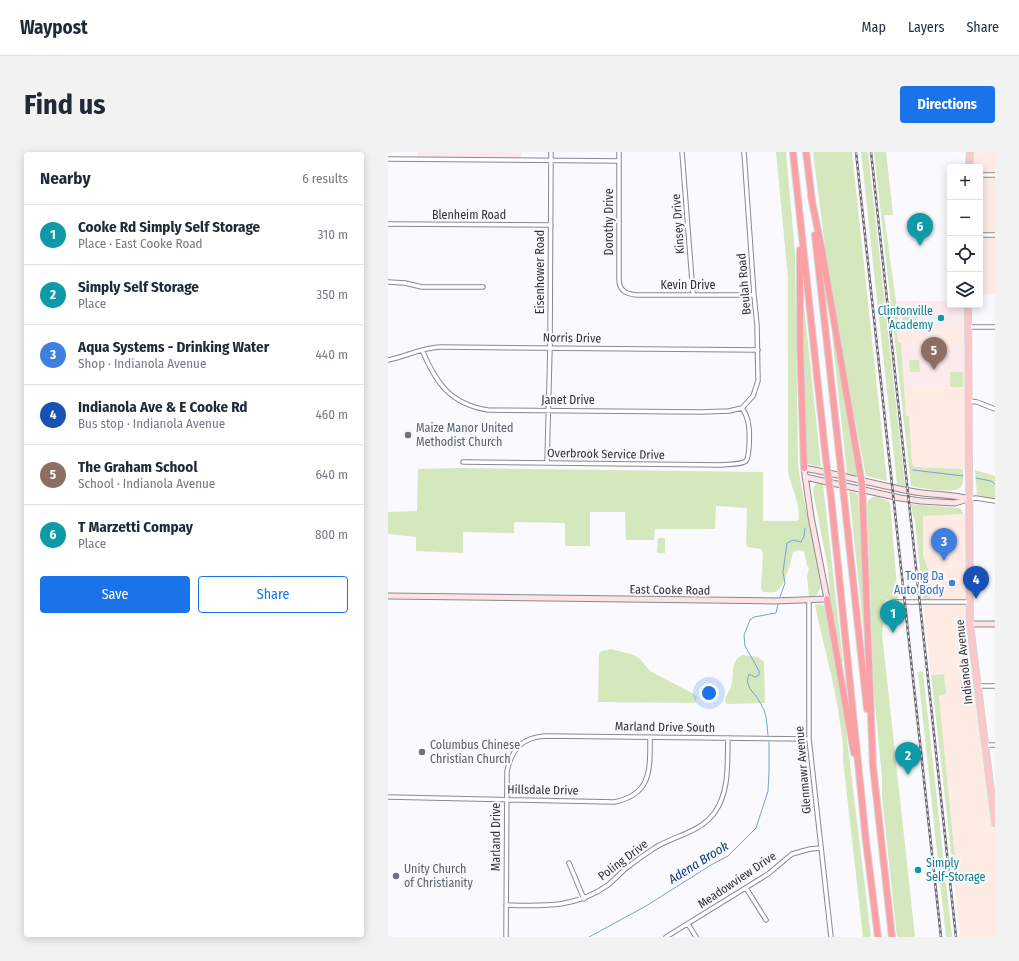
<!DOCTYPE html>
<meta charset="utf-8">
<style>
:root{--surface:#fff;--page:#f2f2f3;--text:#1f2937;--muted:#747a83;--line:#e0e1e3;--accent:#1a73e8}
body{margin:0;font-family:"Fira Sans Condensed",sans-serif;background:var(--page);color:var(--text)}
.controls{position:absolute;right:12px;top:12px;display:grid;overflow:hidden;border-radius:4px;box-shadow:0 2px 10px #0003}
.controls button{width:36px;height:36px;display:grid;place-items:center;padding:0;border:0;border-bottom:1px solid var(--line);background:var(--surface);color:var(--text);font:20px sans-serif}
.you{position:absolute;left:321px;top:541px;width:14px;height:14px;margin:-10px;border:3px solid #fff;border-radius:50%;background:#1a73e8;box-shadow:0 0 0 6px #1a73e833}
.badge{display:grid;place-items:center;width:26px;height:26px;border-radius:50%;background:var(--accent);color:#fff;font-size:13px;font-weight:700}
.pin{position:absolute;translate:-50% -33px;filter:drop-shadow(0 1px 2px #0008)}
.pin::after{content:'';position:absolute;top:21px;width:14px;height:12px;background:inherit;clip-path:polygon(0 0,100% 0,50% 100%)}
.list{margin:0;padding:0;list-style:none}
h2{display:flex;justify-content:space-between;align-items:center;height:52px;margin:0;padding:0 16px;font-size:17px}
h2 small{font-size:13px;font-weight:400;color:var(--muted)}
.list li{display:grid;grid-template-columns:26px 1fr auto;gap:12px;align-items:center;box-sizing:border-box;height:60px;padding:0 16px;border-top:1px solid var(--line)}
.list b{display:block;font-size:15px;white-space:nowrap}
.list p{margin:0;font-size:13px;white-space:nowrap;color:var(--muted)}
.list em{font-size:13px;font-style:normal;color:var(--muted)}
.actions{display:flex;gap:8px;padding:12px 16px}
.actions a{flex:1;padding:9px 0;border:1px solid var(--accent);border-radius:4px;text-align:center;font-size:14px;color:var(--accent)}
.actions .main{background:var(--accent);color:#fff}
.icon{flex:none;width:22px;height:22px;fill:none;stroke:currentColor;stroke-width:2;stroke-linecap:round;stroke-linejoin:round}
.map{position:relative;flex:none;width:607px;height:785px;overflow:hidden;border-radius:4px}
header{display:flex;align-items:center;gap:24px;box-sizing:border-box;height:56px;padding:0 20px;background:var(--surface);border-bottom:1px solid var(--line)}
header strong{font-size:19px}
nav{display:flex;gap:22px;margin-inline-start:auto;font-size:14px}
.intro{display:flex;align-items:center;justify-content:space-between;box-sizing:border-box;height:96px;padding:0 24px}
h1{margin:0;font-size:28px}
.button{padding:10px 18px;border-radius:4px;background:var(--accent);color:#fff;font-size:14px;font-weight:700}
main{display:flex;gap:24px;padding:0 24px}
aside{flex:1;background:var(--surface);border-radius:4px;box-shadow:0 2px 10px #0003}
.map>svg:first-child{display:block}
.commercial{fill:#feebe3}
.education{fill:#fbebed}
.green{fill:#d5e7bd}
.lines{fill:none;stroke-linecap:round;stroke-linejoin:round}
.stream{stroke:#7b9fd7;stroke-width:1}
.street-casing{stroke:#888990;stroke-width:5.5}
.secondary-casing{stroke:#888990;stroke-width:7}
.primary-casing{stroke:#d6d6d7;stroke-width:8}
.highway-casing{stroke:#d6d6d7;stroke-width:8}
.street{stroke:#fff;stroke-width:3.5}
.secondary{stroke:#fee2e4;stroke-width:5}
.primary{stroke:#fdc6c8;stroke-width:5.5}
.highway{stroke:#fba0a4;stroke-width:6}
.rail-casing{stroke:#69696d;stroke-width:2.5}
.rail{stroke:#f9f9fe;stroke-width:1;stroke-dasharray:3;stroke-linecap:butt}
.highway-bridge-casing{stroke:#d6d6d7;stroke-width:8;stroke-linecap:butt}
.highway-bridge{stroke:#fba0a4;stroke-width:6}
.culture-dot{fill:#0f9aa8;stroke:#f9f9fe;stroke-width:1.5}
.worship-dot{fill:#6b7280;stroke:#f9f9fe;stroke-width:1.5}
.shop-dot{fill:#3f7fe0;stroke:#f9f9fe;stroke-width:1.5}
.labels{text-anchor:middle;stroke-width:4;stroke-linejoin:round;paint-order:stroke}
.street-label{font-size:12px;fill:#333336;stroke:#f9f9fe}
.culture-label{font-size:12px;fill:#0d838f;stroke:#f9f9fe;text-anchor:end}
.worship-label{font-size:12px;fill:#5b616d;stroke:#f9f9fe;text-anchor:start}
.shop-label{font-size:12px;fill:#366cbe;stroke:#f9f9fe;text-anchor:end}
.water-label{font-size:13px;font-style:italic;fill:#0c3a7c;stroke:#f9f9fe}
</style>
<header>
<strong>Waypost</strong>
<nav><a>Map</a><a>Layers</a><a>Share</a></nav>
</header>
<div class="intro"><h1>Find us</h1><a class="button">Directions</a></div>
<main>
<aside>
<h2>Nearby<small>6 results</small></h2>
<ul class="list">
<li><span class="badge" style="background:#0f9aa8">1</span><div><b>Cooke Rd Simply Self Storage</b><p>Place · East Cooke Road</p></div><em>310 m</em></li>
<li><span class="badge" style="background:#0f9aa8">2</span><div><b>Simply Self Storage</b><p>Place</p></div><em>350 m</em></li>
<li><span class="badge" style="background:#3f7fe0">3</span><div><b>Aqua Systems - Drinking Water</b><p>Shop · Indianola Avenue</p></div><em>440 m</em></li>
<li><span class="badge" style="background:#1a4fb4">4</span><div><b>Indianola Ave &amp; E Cooke Rd</b><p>Bus stop · Indianola Avenue</p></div><em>460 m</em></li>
<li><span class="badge" style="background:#8d6e63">5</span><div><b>The Graham School</b><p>School · Indianola Avenue</p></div><em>640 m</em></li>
<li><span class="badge" style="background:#0f9aa8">6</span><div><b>T Marzetti Compay</b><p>Place</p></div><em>800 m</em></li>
</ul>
<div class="actions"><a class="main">Save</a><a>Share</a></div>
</aside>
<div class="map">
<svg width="607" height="785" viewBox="0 0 607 785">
<rect width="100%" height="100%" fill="#f9f9fe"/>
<!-- commercial -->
<path class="commercial" d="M583,0H607V142H592V15H582Z
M576,177V193H513V191L510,190L509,178Z
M581,235V315L575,317L526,315L524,312L521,264H518L516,236Z
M582,362V472L607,678V785H572L565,717L568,716L551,543L558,542L556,522L543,523L535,447H542L541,419L535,403V364Z"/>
<!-- education -->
<path class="education" d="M29,0H133V6L29,5Z
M508,149H562V153H576V177L512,178Z
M513,193H576L577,235L516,236Z"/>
<!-- green -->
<path class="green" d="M388,0H398L407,102L410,312L411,321L432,431V436L429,443L421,445L419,425L421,416L419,413L416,399L411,398L405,400C403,409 396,437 387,440C384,441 378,440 375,440L373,437L375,400L373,397L360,395L358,393L359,356L328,354L327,377H267L266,388H238L237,360H202V394H177V371L126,370V381L75,380V401L28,399V385L0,382V360L29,359L30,317L71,316L375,320V369H409L411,367L410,353L400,321V126Z
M425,0H464L499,329L478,324L443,142Z
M473,0H480L517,334L509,332Z
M486,0H498L505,63H496L512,178H509L510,190L513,191L518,264H521L524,312L526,315L575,317C575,322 576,328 574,333C571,344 533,336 523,334Z
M414,143H415L433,315L418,311Z
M514,161H529V169H515Z
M444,183H445L471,324L459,321Z
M521,208H531L532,220H522Z
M562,220H575V235H562Z
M587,318L607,324V347L589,343Z
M429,331L435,332L455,510H453L443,458L440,416L425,340V336Z
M461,339L468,341L470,344L477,463V491Z
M488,344L502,350L510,448L498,447L495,452H498L494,482L527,785H509L494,644V625L486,543L479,352C481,347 483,345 488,344Z
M523,352L572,356L576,362L535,364V403L541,419L542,447H535L527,368L525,364Z
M270,386H277V401H269Z
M430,452L435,453L437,457L455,554L483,785H475L455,608C456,596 454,584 452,571C447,531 435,493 427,453Z
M223,497L246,503L252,507L262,519L304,541L309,545L307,551L210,550L211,501L214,499Z
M355,503L370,505L376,510L377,551L339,552L337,550C337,544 341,540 343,535C347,524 341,508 355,503Z
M532,519L535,520L564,785H558L530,521Z
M556,522L558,542L551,544L568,716L565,717L543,523Z"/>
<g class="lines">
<!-- stream -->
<path class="stream" d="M525,318L575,324
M588,326L603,329L607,332
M392,445L397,431L395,420L399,391L405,388L413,390L416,384L417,376
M380,583C379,575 379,565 376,558C374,554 371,548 368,544C362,537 357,532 361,522L367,525L371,523V519L357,494L356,483L362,468L366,465L388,461L390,452
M201,785L258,754L323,713L340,704L368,676L380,639L381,620V590"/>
<defs>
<path id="street" d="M231,0V127C231,139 238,142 249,143H366
M294,0L305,142
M0,7L231,9
M592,23H607
M0,72L163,73
M592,83H607
M0,130L17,131L34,135H95
M580,175H607
M34,198C48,231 62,252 100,258L313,260L341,259L354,256L365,244L370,229L369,173L366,143L356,0
M0,208C18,205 34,195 53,195L370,198
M581,249L589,250L607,257
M75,310L333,313C339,312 353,313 358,309C362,304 362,277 360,270C359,265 357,260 354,256
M159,311L162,195L163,0
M581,347L588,346L607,349
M421,448V587L443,785
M505,450H582
M590,534H607
M597,593H607
M0,645L226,650C264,643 262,617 262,585
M181,711L196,747
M358,736L378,768
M118,753C156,754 188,756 220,733C226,728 231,723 236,718C246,710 257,702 268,695C289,683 313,680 327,660C342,638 339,610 340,586
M300,772L308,785
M118,785L119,619C124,597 134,585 158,584L421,587
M278,785L380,722L404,702L422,697L433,696"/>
<path id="secondary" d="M417,325L512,346L533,349L567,351L580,347
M0,444L387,449L439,447L423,365L416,316C453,323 490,333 527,340C545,343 563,342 581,347
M582,472H607"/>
<path id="primary" d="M581,15L582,0
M580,153L582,472L607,671"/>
<path id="highway" d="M405,0L438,308
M418,0L424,48
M423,44L434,99L474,332L485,616
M427,83L452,309
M412,98V191L416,316
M443,345L478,689L490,785
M456,345L479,557
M439,447L466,601
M485,614L504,785"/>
</defs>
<!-- street casing -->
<use href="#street" class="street-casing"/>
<!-- secondary casing -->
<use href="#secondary" class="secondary-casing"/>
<!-- primary casing -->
<use href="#primary" class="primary-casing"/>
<!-- highway casing -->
<use href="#highway" class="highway-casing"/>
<!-- street -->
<use href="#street" class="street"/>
<!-- secondary -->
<use href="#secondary" class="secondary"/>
<!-- primary -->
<use href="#primary" class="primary"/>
<!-- highway -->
<use href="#highway" class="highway"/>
<defs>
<path id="rail" d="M468,0L553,785
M483,0L568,785"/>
</defs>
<!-- rail casing -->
<use href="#rail" class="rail-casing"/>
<!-- rail -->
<use href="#rail" class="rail"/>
<defs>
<path id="highway-bridge" d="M438,308L443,345
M452,309L456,345"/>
</defs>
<!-- highway-bridge casing -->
<use href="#highway-bridge" class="highway-bridge-casing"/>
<!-- highway-bridge -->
<use href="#highway-bridge" class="highway-bridge"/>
</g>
<!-- markers -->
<g class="culture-dot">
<circle cx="553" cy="166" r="4"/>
<circle cx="530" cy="718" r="4"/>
</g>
<g class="worship-dot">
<circle cx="20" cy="283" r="4"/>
<circle cx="34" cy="600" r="4"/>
<circle cx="8" cy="724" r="4"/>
</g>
<circle class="shop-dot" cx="564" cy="431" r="4"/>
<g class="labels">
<!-- street labels -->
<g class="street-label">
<text x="81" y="67">Blenheim Road</text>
<text transform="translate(221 70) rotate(-90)" y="4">Dorothy Drive</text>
<text transform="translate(290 72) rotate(-94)" y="4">Kinsey Drive</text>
<text transform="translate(152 120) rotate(-90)" y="4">Eisenhower Road</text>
<text transform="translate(356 132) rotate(-95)" y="4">Beulah Road</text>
<text x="300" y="137">Kevin Drive</text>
<text transform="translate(184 186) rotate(1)" y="4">Norris Drive</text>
<text x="180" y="252">Janet Drive</text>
<text transform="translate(218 302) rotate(1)" y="4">Overbrook Service Drive</text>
<text transform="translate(282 438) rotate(1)" y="4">East Cooke Road</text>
<text transform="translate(576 510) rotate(-96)" y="4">Indianola Avenue</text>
<text transform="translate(277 575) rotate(1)" y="4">Marland Drive South</text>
<text transform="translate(415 618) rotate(-95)" y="4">Glenmawr Avenue</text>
<text transform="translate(155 638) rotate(1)" y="4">Hillsdale Drive</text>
<text transform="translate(108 685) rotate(-90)" y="4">Marland Drive</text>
<text transform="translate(235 708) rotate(-37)" y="4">Poling Drive</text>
<text transform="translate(349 728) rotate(-34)" y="4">Meadowview Drive</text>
</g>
<!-- culture labels -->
<g class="culture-label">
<text x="545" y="163">Clintonville<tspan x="545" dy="14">Academy</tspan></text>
<text x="538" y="715" text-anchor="start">Simply<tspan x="538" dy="14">Self-Storage</tspan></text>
</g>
<!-- worship labels -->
<g class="worship-label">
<text x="28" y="280">Maize Manor United<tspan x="28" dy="14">Methodist Church</tspan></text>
<text x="42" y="597">Columbus Chinese<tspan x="42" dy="14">Christian Church</tspan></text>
<text x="16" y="721">Unity Church<tspan x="16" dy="14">of Christianity</tspan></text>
</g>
<!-- shop labels -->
<g class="shop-label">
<text x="556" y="428">Tong Da<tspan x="556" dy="14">Auto Body</tspan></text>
</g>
<!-- water labels -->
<g class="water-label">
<text transform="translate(310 710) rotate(-32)" y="5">Adena Brook</text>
</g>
</g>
</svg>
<div class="controls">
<button>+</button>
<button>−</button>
<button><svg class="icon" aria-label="locate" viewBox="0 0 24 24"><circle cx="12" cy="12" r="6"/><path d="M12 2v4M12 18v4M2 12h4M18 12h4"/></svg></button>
<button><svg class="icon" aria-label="layers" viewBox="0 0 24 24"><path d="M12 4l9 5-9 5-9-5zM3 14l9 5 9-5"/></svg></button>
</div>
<div class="you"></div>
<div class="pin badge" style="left:505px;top:481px;background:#0f9aa8">1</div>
<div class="pin badge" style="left:520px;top:623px;background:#0f9aa8">2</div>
<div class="pin badge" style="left:556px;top:409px;background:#3f7fe0">3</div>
<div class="pin badge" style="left:588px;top:447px;background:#1a4fb4">4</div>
<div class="pin badge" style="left:546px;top:218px;background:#8d6e63">5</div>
<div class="pin badge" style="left:532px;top:94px;background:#0f9aa8">6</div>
</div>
</main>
